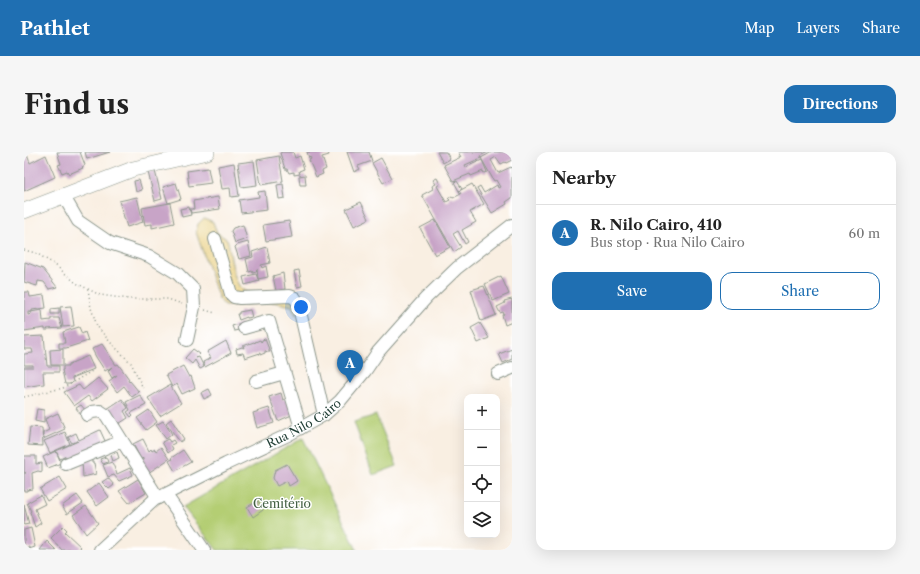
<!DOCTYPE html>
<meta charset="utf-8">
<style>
:root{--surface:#fff;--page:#f6f6f6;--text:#222;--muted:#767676;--line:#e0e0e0;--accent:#1f6fb2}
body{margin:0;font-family:"Libre Caslon Text",serif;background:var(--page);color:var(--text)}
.controls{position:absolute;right:12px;bottom:12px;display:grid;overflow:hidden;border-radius:8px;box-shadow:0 4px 16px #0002}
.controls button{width:36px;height:36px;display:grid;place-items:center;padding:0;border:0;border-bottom:1px solid var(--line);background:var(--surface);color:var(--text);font:20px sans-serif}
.you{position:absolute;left:277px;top:155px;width:14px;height:14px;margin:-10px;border:3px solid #fff;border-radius:50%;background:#1a73e8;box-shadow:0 0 0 6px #1a73e833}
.badge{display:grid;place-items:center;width:26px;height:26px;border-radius:50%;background:var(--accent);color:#fff;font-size:13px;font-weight:700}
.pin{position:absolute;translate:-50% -33px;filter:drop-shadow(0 1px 2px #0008)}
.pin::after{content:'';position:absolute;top:21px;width:14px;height:12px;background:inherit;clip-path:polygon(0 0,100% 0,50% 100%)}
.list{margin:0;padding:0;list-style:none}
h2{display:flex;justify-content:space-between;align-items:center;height:52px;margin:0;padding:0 16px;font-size:17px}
h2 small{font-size:13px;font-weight:400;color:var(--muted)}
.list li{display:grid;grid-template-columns:26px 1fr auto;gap:12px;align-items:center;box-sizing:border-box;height:56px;padding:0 16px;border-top:1px solid var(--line)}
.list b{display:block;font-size:15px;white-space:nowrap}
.list p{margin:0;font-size:13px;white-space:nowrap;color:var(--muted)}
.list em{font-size:13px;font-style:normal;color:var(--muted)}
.actions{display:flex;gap:8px;padding:12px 16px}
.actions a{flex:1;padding:9px 0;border:1px solid var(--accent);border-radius:12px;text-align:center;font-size:14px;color:var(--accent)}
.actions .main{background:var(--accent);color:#fff}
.icon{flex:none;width:22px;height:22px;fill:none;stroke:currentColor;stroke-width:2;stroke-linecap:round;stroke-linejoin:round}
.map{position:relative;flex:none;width:488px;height:398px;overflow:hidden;border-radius:12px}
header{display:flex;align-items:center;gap:24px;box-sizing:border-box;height:56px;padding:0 20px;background:var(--accent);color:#fff}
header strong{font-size:19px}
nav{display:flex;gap:22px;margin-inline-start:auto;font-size:14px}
.intro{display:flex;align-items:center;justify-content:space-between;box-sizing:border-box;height:96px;padding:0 24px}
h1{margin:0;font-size:28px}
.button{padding:10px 18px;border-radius:12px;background:var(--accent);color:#fff;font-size:14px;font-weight:700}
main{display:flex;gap:24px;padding:0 24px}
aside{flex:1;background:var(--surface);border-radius:12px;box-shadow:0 4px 16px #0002}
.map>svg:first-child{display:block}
.green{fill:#b4ce73;stroke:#6a8654}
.sand{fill:#eeda9e;stroke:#868c69}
.building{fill:#c8a4c7}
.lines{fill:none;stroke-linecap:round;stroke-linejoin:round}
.minor-casing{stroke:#8c968b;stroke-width:14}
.major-casing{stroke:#8c968b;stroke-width:16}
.path{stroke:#8c968b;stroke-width:1.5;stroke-dasharray:1 3;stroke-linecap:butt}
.minor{stroke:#fff;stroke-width:12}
.major{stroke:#fff;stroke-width:15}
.labels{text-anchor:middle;stroke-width:3;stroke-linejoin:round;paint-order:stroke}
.street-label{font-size:12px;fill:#1f3d34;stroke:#fff}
.park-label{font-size:12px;fill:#446144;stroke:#fff}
</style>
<header>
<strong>Pathlet</strong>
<nav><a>Map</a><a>Layers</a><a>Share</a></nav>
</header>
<div class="intro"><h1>Find us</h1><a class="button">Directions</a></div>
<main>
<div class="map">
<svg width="488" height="398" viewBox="0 0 488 398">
<rect width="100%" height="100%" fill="#fff"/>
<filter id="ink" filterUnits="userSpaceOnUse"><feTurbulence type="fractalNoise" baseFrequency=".025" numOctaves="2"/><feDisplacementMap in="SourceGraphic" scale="8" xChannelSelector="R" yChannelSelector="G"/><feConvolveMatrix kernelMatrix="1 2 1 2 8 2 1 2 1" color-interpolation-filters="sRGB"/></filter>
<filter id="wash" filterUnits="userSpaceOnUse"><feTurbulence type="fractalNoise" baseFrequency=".012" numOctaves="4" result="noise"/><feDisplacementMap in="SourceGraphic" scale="16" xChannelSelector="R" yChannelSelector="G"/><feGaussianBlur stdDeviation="0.9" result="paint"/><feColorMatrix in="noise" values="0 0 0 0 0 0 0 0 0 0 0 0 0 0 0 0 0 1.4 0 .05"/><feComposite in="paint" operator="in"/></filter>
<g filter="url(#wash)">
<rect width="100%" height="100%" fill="#f9efe2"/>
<!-- green -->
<path class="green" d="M352,263L373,314L349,323L330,270Z
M279,286L333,398H193L159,355Z"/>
<!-- sand -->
<path class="sand" d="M180,66L189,70L193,81L201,86L204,90C207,102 209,135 221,139C229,142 241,141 249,141C263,139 263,135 276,142L279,152L272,163L268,154L249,150L201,154L195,147L172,80L174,72Z"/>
<g id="blocks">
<!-- building -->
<path class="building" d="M0,0H2L6,11L22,3L31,25L0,39Z
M33,0H56L61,13L58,15L59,16L45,22L43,19L38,21L34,13L37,12Z
M61,0H86L63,7Z
M258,0H269L271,6L276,4L280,17L275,19L276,22L270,23V20L265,21L263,17H261L256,1Z
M283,0H304L305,3L298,5L302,17L298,19L299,22L292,25L285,8L287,7L286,5L285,6Z
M323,0H345L348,9L334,14L336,17L330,20Z
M413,0H422L426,7L419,11Z
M434,0H464L456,4L457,6L441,13L442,15L458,8L463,20L460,21L459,19L447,24L446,22L429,29L420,13L437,5Z
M468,0H488V8L482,11L481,10L477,12L472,5L467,8L474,21L487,15L488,16V46L482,50L483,52L468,61L453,36L456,34L460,41L473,33L474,36L476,35L472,28L470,29L457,6Z
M255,4L259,29L237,33L233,8Z
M357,6L368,26L359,31L348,11Z
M230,9L233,33L217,35L214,11Z
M210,11L215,44L207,45L206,36L198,37L194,14Z
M184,16L187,31L165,34L163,19Z
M131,19L138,47L131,49L124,20Z
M281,23L282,33H276L275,24Z
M413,26L416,32L413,34L422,50L426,48L424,46L428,44L429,46L437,42L435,39L448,32L460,52L446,60L452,70L438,78L444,90L441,92L434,79L429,82L437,95L430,100L398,43L409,37L408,34L412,32L409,28Z
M115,28L118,38L112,40L110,29Z
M433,29L438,37L435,39L430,30Z
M152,31L157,47L144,51L139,35Z
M259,32L261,46L255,47L253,33Z
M241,39L243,58L217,61L215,48L235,45L234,40Z
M113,45L119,70L103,75L95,49Z
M194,45L196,57L167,61L166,57H170L169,49Z
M337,50L345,67L330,74L322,57Z
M146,51L150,71L128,76V72L121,73L118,56Z
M165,55L167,63L158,65L156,57Z
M411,68L426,95L411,103L396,76Z
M265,69L268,85L242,89L239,73Z
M219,73L223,87L211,91L207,79L209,76Z
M224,90L227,104L215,107L211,95L213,93Z
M243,95L246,111L237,113L238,116L242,114L244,125L234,127L235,129L221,133L219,125L232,122L234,127L233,117L232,120L229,121L228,119L225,120L222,107L229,105L228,100Z
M1,110L19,117L33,135L25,137L20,130L14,129L13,134L0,130Z
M275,118L278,134L273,135L270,119Z
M259,121L261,137L252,139L249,124Z
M477,124L485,142L469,149L461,132Z
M460,134L472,163L457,169L447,138Z
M0,140H5L6,145L20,143L22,156L8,158V160H4V163L7,162V160L18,158L19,169L27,168V166H35L38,176L23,177L24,178H21V176L0,179Z
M488,147V170L481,173L478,163L480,162L479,160L476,161L473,155L481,151L480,149Z
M47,154L50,174L39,175L36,155Z
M35,156V162H27V157Z
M226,158L228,165L223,166V165L215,168L213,162H215V160Z
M217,171L219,177L210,179L208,174Z
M456,171L465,186L454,191L447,176Z
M55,175L58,182L61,180L64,189L42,196H35V191H41L39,180Z
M20,184L23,214H35V220H19L20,232L0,235V215H9V213H0V202L9,201L8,197H0V185Z
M241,187L246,200H243L242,199H241V201L236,203V201L221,206L219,201L213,202L212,197L218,195L220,196L219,194L230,190L231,191V190L236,188L237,190L238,189V188Z
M202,189L207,201L181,215L179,210L187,206L183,200Z
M78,192L92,213L94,212L105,227L104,228L105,230L106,229L115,240L108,245L100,234L93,240L85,229L93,223L88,226L84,219L88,215L81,219L72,205L68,197Z
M39,197V213H27L26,198Z
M169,197L176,202L172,206L175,205L180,215L176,217L171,208L168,212L161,206Z
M488,197V207L479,211L475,202Z
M64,204L70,217L48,226L49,230L47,232H41L38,218H39V214H45V212Z
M159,214L165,225L167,224L171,236L158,242L153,232L148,235L142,223Z
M74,226L84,237L68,249L64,244L50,254L40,240L55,233L59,238Z
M146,233L157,251L136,264L124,246Z
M185,237L188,243L180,247L177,241Z
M257,241L259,248L263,246L270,262L254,269L245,245Z
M116,243L122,253L107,261L109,263L107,265L103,260L106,258L102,250Z
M98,247L104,256L100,259L104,266L93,273L83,257Z
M57,253L62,259L57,263L52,256Z
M245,256L250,271L233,276L229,261Z
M13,257L20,258V271L11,269Z
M125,258L133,270L122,278L113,266Z
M34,261L41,277L19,287V281L25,278L21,267Z
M147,267L160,287L156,290L142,271Z
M139,269L148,282L142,287L132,273Z
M6,275L18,276L19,294L4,293Z
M76,278L82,291L44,308L42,304L36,307L32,299L54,289L48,291L44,285L52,281L55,288Z
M41,280L46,292L26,301L20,289Z
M119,287L125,299L127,297L128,299L131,297L132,299L137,295L145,307L124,321L117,309L120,307V306L117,307L109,292Z
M144,287L146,290L149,288L151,291L147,293L149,297L144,301L138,290Z
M159,298L167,310L151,319L145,309L148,307L147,306Z
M32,299L37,311L24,316L19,305Z
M93,300L95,306L89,309L87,303Z
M0,304H12V312L18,311V320L14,319L8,321L9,337L3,338V339H0V321H2L0,320Z
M82,305L84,310L79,312L76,307Z
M68,308V311H70L72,322L59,325L58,309Z
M88,310L93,322L106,316L109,323L95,329L90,323L84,325L79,313Z
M263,312L273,329L265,334L263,329L253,334L249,326L251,318Z
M36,325L43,337L23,349L16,337Z
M84,326L90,333L85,337L78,330Z
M114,327L122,341L105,351L95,339Z
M75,331L85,345L73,354L63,340Z
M17,343L21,352L11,357L17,371L11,375L6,360L7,359L3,351Z
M53,343L59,351L43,362L38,354Z
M234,349L239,358L229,365L223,355Z
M0,353L5,372L0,373Z
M62,354L74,371L62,382L49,363Z
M39,374L43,378L41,380L57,395L54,398H38L27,386Z
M7,376L11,395L5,397V395L0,396V378Z
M23,389L32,398H16Z"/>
</g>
</g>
<g filter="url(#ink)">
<use href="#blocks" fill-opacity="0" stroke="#8c968b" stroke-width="1"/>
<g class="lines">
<defs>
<g id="minor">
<path d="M39,43L54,69L86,91L125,104L153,121L169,137L170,155L163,188"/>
<path d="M191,87L207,142L210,145L216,146L266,144L271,146L274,151L300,263"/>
<path d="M220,176L245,169L277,276"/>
<path d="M474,222L488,216"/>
<path d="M232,229L260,221"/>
<path d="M63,263L68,260L76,259L82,263L134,346"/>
<path d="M42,312L98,289"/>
<path d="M142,343L180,398"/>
<path id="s1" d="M76,398L130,348L202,312L264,283L300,263L316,249L341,219L354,200L402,146L433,116L488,73"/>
</g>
<path id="major" d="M0,59L109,17L183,0"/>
</defs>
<!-- minor casing -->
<use href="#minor" class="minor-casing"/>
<!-- major casing -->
<use href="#major" class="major-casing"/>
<!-- path -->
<path class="path" d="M0,98L12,101L30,112L52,131L76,143L105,147H144L158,152
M64,137L67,156L73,174L86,190L107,211L119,236
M181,158L191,161
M0,245L39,236L70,218"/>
<!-- minor -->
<use href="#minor" class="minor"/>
<!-- major -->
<use href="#major" class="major"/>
</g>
</g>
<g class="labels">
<!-- street labels -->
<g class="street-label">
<text dy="4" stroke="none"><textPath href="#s1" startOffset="242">Rua Nilo Cairo</textPath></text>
</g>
<!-- park labels -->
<g class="park-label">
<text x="258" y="356">Cemitério</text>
</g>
</g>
</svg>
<div class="controls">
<button>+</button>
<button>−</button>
<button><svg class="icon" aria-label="locate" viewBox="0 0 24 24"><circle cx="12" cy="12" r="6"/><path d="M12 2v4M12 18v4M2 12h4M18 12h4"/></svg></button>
<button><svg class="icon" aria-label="layers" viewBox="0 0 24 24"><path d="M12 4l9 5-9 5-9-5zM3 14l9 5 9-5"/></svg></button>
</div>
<div class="you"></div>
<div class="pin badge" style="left:326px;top:231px">A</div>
</div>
<aside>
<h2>Nearby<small></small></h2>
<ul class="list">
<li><span class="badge">A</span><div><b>R. Nilo Cairo, 410</b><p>Bus stop · Rua Nilo Cairo</p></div><em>60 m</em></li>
</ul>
<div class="actions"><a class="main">Save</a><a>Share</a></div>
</aside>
</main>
